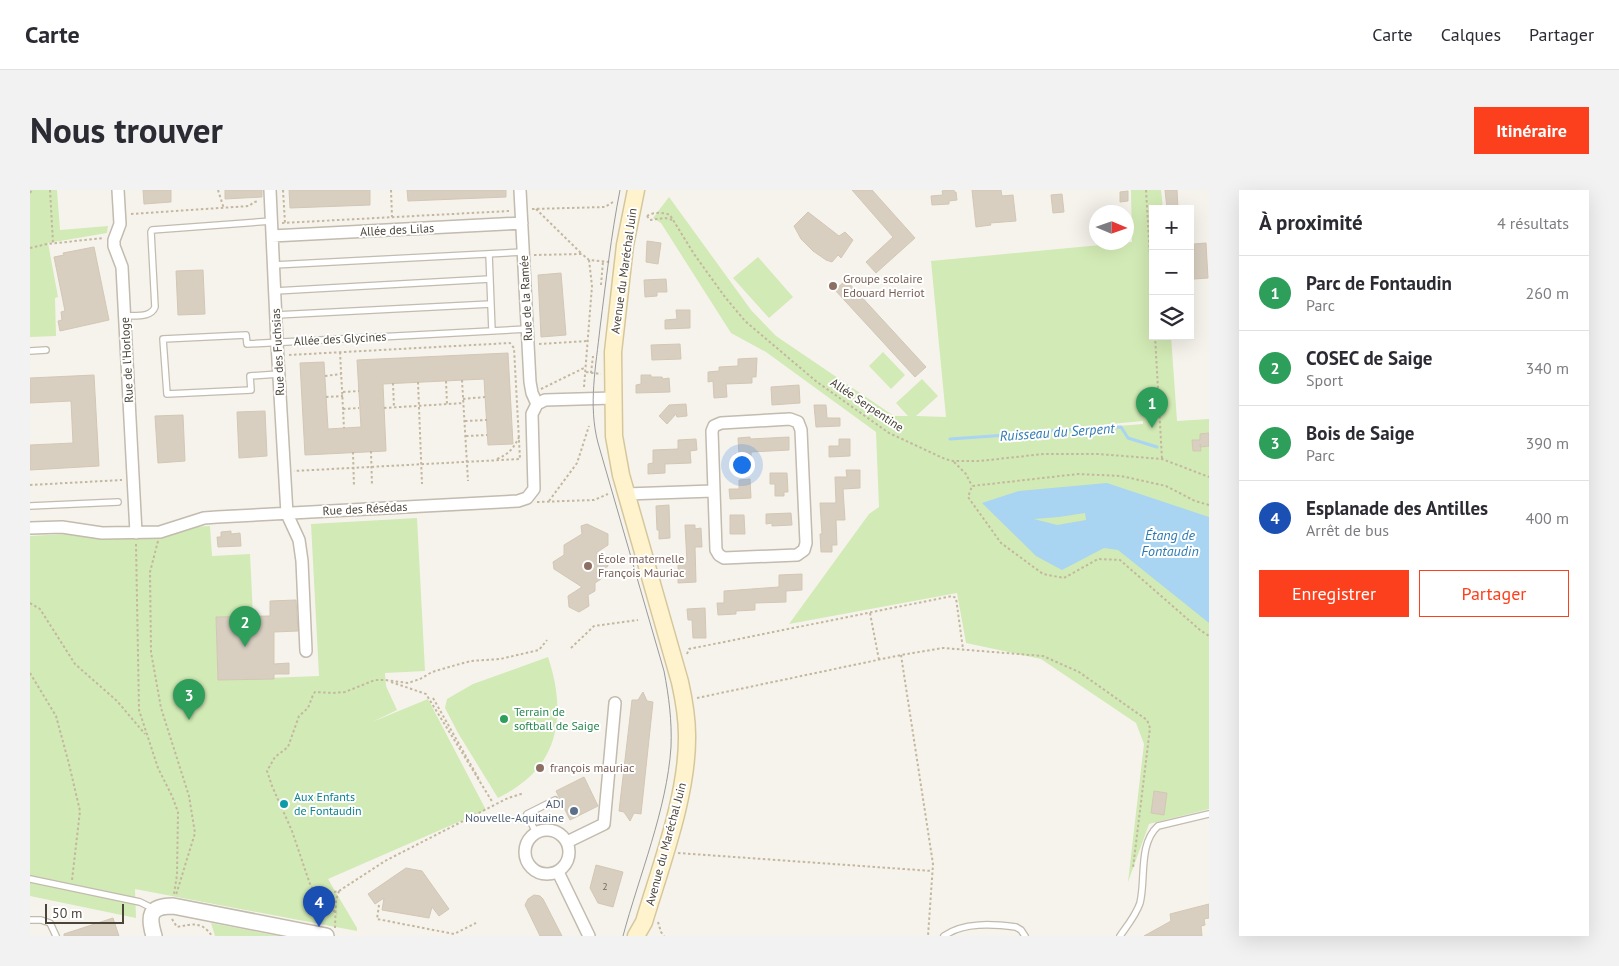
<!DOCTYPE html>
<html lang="fr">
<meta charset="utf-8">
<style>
:root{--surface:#fff;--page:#f2f2f3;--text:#2b2b33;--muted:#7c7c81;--line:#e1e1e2;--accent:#fc3f1d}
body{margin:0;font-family:"PT Sans",sans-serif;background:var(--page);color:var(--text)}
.controls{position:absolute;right:15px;top:15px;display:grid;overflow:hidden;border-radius:0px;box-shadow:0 5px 20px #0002}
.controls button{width:45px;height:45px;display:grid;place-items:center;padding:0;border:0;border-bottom:1px solid var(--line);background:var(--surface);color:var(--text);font:25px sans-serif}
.compass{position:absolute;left:1059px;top:15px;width:45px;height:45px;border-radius:50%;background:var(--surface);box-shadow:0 5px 20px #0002;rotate:92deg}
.scale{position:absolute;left:15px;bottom:12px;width:79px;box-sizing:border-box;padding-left:5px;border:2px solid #4b4439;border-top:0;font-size:14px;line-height:18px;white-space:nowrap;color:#4b4439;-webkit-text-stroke:4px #fff;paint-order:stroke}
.you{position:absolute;left:711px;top:274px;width:18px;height:18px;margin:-12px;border:4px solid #fff;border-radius:50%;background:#1a73e8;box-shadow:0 0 0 8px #1a73e833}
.badge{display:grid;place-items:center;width:32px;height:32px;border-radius:50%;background:var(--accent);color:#fff;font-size:16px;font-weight:700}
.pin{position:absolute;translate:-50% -41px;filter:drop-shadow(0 1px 2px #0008)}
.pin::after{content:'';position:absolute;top:26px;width:18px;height:15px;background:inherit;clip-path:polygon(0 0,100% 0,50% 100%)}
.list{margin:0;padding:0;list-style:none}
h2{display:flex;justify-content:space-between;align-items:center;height:65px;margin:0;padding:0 20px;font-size:21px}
h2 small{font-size:16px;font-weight:400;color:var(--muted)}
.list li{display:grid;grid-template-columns:32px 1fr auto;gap:15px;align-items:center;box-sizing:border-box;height:75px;padding:0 20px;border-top:1px solid var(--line)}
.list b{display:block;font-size:19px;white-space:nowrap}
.list p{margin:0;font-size:16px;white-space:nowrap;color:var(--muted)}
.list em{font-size:16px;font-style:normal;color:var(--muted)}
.actions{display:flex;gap:10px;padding:15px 20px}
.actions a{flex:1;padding:11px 0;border:1px solid var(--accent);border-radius:0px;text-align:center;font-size:18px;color:var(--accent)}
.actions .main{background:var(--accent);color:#fff}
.icon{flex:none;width:28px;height:28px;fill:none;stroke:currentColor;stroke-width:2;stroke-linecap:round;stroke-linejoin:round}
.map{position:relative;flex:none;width:1179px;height:746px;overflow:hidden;border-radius:0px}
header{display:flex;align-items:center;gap:30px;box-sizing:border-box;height:70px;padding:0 25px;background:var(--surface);border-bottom:1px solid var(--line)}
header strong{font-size:24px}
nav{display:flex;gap:28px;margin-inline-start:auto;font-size:18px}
.intro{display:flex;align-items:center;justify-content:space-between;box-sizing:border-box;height:120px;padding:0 30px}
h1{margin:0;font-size:35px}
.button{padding:12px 22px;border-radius:0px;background:var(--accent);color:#fff;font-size:18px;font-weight:700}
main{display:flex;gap:30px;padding:0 30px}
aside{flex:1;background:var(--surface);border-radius:0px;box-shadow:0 5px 20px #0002}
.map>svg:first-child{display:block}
.green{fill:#d2eab5;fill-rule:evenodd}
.water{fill:#a9d4f2;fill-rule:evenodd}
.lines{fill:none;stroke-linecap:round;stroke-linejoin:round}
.stream{stroke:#a9d4f2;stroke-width:3}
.building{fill:#d8cfc1;stroke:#d3c7b4}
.service-casing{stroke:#c2bbae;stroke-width:8}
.minor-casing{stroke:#c2bbae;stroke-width:14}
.tertiary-casing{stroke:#c2bbae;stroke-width:18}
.secondary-casing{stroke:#d6c79b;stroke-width:19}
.path{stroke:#c4b79f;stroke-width:2;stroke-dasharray:2.5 2.5;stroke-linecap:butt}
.service{stroke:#fff;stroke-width:5.5}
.minor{stroke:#fff;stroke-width:11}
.tertiary{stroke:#fff;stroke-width:15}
.secondary{stroke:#fff3cd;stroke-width:16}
.tram{stroke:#9a9a9a;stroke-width:1}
.education-dot{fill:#8d6e63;stroke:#fff;stroke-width:2}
.leisure-dot{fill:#2e9e5b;stroke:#fff;stroke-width:2}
.culture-dot{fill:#0f9aa8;stroke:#fff;stroke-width:2}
.service-dot{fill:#5c6f8a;stroke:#fff;stroke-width:2}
.labels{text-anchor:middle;stroke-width:4;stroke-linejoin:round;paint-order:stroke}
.number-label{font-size:10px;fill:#6e675b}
.street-label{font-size:12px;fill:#4b4439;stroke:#fff}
.education-label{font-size:12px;fill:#785e54;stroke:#fff;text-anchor:start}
.leisure-label{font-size:12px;fill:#27864d;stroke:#fff;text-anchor:start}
.culture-label{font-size:12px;fill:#0d838f;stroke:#fff;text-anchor:start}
.service-label{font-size:12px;fill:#4e5e75;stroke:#fff;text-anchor:end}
.water-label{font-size:14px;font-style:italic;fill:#2e7ab2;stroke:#fff}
</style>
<header>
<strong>Carte</strong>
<nav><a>Carte</a><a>Calques</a><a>Partager</a></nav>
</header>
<div class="intro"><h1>Nous trouver</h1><a class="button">Itinéraire</a></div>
<main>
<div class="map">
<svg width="1179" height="746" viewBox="0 0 1179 746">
<rect width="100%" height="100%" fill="#f6f3ec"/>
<!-- green -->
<path class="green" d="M0,0H27L30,40L78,36L77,43L18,53L28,107L25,108L26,146L0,147Z
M1101,0H1131L1133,19H1123V146H1141L1147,231L1179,229V619L1119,634L1098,692L1114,554L1106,533L1011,469L936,453L927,403L759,434L839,324L849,317L846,242L736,162L701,143L631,33L623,28L639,7L721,120L746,146L864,226H878L866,213L892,189L908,206L886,226L916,227L901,71L1102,52ZM1113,231V234L972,245L973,244Z
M728,67L763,107L739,128L703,88Z
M853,162L875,185L861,199L839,176Z
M387,328L395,481L355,483L356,496L367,520L342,532L398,509L456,620L298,689L327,738V741L105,699L106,728L0,706V346L180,336L182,366L220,364L223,426L186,428L188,490L289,486L281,334Z
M518,467C534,515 533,565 488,596C482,601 475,604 468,608L428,543L415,518L417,509L443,494Z
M181,733L249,746H185Z"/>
<!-- water -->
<path class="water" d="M1077,293L1179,327V433L1088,360L1074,358L1032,380L1006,366L952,313L989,301ZM1055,323L1056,330L1027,335L1004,329L1029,327Z"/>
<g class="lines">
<!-- stream -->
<path class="stream" d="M920,249L993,244L1028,240L1091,237L1098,248L1127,257"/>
</g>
<!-- building -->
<path class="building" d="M113,0H141V12L114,14Z
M195,0H232V7L195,9Z
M259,0H340V15L260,18Z
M377,0H476V7L378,11Z
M822,0H842L885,48L846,83L836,72L863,47Z
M916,0H924V2H926L927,10L919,11V14L902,15L901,6L913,5L912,1Z
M942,0H971L972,6L983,5L986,31L960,33L961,35L946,37Z
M1135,0H1147L1148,19H1137Z
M1098,1V11L1090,12V2Z
M1032,4L1034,22L1023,23L1021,5Z
M778,22L809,46L815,42L823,50L811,68L808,65L802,72L796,70L783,61L771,49L764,36Z
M617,51L631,53L628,74L616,72Z
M1176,53L1178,88L1164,89V54Z
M64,57L79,130L30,141L28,131L32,130L31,122L35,121L24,67L34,65L33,63Z
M173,80L175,124L148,125L146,81Z
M531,83L536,145L511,147L508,85Z
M636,89L637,102H627V106L615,107L614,90Z
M816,90L896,177L885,187L805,100Z
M646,120H660V138L635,139V130L647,129Z
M650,154L651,169L622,170L621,155Z
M478,163L483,254L458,255L454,189L353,194L356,261L275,265L270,173L294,172L298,239L331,237L327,170Z
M727,168L726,187H722V193L696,194L697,207L684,208L683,191L678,192V182L689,181V177L708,176V169Z
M64,185L69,276L0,280V255L43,253L41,211L0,213V188Z
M611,185H621V187H632L633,189L639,188L640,202L606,203V195L611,194Z
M769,195L770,213L742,215L741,197Z
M656,214L657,226L647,227L646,224L637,234L629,226L639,215Z
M784,215H796L797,228H810V236L786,237Z
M235,221L237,266L209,268L207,222Z
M153,225L155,271L128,273L125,226Z
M1179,243V256L1171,257L1170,254L1171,261H1163L1162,250H1170V244Z
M720,247V249L759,247V260L721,262V271L705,272V264H709L708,248Z
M666,249L667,260L660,261L661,273L635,274V283L618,284V274L623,273V260L648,259V250Z
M809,249H820V266L799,267V256H809Z
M816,280H830V298L813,299L815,330H806L807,355H802V362H791L790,344H792L790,313H806L805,287H817Z
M740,283H757L758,302H754V306H745V294H740Z
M720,289L721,308L700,309L699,299H709V290Z
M639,315L640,348L629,349V340H627L626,316Z
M761,323L762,335L742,336V333L736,334V324Z
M700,325H714L715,344H700Z
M557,334L578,344V355L566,363L577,369L578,376L571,381V389L565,393V401L558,405L559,416L549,422L539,417L538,406L552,397L524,379L523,372L534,365V355L552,344L551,336Z
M655,335H665V339L671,338L672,357H665L666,392L648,393V373L657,372Z
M201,341V344L210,343L211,356L188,357L187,347H191V342Z
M772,384V400L756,401V412L725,413V420L706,421V424L688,425L687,413H694V401L749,397V385Z
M266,410L268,441L244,442V474L259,473V484H244V489L188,490L186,427L240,426V411Z
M675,418L676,448H663L662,430H658L657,419Z
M613,502L617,511L623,512L611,624L604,623L600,631L594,622L589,621L602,510H608Z
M554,587L568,616L540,630L526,601Z
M1124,601L1137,603L1134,625L1121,623Z
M566,675L593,682L583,717L568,713L560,698Z
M376,678L392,681L419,719L409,726L402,717L399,728L352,720L354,708L345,714L338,704Z
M504,705L510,706L513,709L532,746H510L495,715L498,709Z
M1179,714V728L1174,729L1175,735L1171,736L1172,746H1114L1141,731L1140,724Z
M83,728L89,746H34V744Z"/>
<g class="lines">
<defs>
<path id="service" d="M459,64L462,141
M244,75L493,62
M245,101L460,89
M246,125L461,114
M95,126C105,125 121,128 125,117L121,42L122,40L242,31
M0,161L16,160
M249,184L220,186L221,200L137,204L133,149L216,145L217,154L497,139
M0,316L88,312
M506,643L497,624L525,610
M0,689L110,712L124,719
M0,730H11L20,733L26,746
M914,746C933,732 963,734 986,737L991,740L995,746
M1090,746C1097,736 1106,725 1110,713C1116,689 1108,654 1128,636L1179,624"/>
<path id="minor" d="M88,0L90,34L84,50V56L92,77L106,343
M240,0L247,153L257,324L269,350L272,371L276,461
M490,0L500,192L502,203L507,214
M242,46L492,33
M760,229L768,232L771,240L776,353L774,360L767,365L694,368L689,365L686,360L682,241L684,236L691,233Z
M596,304L683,301
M0,338L32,337L72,343L130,342L174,328L187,327L488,311L497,308L504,299L502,224L507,214L515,210L583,208
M495 662a22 22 0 1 1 44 0a22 22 0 1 1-44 0Z
M537,652L574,634L585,513
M528,682L559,746"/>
<path id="tertiary" d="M124,746C118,726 119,716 143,716L296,746"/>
<path id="secondary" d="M606,746L614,732C631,675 658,604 657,545C657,527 654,510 650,492L591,285L584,246L583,162L595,55L606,0"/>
</defs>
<!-- service casing -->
<use href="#service" class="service-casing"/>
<!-- minor casing -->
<use href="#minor" class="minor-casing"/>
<!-- tertiary casing -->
<use href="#tertiary" class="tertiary-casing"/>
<!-- secondary casing -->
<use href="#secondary" class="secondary-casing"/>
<!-- path -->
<path class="path" d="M20,0L23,53
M188,0L194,19
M253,0L255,33
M361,0L362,27
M1116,0L1123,116
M0,3L2,0
M502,19L575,17L583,12
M506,19L552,64
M101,24L219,16L224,12L229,11
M617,26C623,22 634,22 640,25L664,64L695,107L715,131L787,192L859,243L915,269L923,271H950L1013,264H1068L1132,269L1179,287
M617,26L620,30L635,28L643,30
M252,33L479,21
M0,58L17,54L74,48
M504,65L552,64L559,70L580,72
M571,95L573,71
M1125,146L1132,269
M509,154L558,151
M310,162L314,238
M259,165L480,153L484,158L490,269L264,281
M556,182L571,184
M561,183L563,166
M295,186L311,184
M432,190L438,291
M416,191L417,214
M388,192L392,294
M363,193L364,218
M554,197L562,96L559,70
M511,199L556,177
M313,202L329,201
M296,207L313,206
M433,209L455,207
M354,218L434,213
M313,219L329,218
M435,231L457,230
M436,246L457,245
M341,261L342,296
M323,262L324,297
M467,269C479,264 484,258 489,247
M924,272L936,284L942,296
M0,295L92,290
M519,311L547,273L559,236
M507,312L564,310L578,304
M1179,315L1165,311L1136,296L1091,286L1048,284L942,296L938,307L971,353L1013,384L1034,388L1068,369L1090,370L1170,440L1179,446
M128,351L120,382L121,462L131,518L159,606L165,643L146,705
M106,354L109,520L128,578L142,606L148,622L147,685L144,704
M0,413L10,419L45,474L87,511L115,544
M840,423L849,470
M541,458L564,436L608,430
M657,464L659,459L922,406L926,408L933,459
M871,465L903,674L898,746
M0,483L26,526L39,574L50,621L42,690
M361,492L396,504L463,613
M403,508L450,591
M667,508L871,465L913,458L1013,466L1049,482L1117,530L1120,538L1103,678
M648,663L902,681
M282,699L307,724
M309,701L355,671L478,608L494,603
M349,715L347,729L424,744L446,733
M142,729L147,737C162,734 172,731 182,746
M628,732L631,742L634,746
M305,738L306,710L309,701L293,704L281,697L262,641L242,596L237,581L245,567L258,557L269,526L278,518L283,505L285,502L303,503L315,502L345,490H355L378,493L390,489L402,482L426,475L441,471L470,469L509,460L517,450"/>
<!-- service -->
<use href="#service" class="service"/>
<!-- minor -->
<use href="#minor" class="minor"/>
<!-- tertiary -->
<use href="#tertiary" class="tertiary"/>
<!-- secondary -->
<use href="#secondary" class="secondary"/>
<!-- tram -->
<path class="tram" d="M590,0C581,46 576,91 570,138C566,176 558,215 568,253L634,481C639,507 642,531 641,557C637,619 609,686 593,746"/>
</g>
<!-- markers -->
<g class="education-dot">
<circle cx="803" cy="96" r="5"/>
<circle cx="558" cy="376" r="5"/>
<circle cx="510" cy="578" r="5"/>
</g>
<circle class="leisure-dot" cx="474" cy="529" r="5"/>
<circle class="culture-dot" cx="254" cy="614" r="5"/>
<circle class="service-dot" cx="544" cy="621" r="5"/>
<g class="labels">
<!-- number labels -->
<g class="number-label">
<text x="575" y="700">2</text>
</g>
<!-- street labels -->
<g class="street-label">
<text transform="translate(367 40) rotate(-3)" y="4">Allée des Lilas</text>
<text transform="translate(594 81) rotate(-82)" y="4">Avenue du Maréchal Juin</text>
<text transform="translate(496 108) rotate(-93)" y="4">Rue de la Ramée</text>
<text transform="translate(310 149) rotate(-3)" y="4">Allée des Glycines</text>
<text transform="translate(248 162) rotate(-93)" y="4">Rue des Fuchsias</text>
<text transform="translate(97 170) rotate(-93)" y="4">Rue de l'Horloge</text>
<text transform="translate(837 215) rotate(34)" y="4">Allée Serpentine</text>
<text transform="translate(335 319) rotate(-3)" y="4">Rue des Résédas</text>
<text transform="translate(636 654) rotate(-75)" y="4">Avenue du Maréchal Juin</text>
</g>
<!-- education labels -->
<g class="education-label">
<text x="813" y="93">Groupe scolaire<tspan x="813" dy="14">Edouard Herriot</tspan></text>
<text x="568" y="373">École maternelle<tspan x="568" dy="14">François Mauriac</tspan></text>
<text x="520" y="582">françois mauriac</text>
</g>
<!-- leisure labels -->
<g class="leisure-label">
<text x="484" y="526">Terrain de<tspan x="484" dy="14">softball de Saige</tspan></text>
</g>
<!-- culture labels -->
<g class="culture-label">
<text x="264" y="611">Aux Enfants<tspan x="264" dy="14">de Fontaudin</tspan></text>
</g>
<!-- service labels -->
<g class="service-label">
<text x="534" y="618">ADI<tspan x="534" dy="14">Nouvelle-Aquitaine</tspan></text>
</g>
<!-- water labels -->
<g class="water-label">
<text transform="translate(1027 242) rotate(-4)" y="5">Ruisseau du Serpent</text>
<text x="1140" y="350">Étang de<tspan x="1140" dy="16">Fontaudin</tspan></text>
</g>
</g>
</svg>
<div class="controls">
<button>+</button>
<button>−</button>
<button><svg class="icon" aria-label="layers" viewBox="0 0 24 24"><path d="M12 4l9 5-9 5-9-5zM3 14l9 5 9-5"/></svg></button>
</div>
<svg class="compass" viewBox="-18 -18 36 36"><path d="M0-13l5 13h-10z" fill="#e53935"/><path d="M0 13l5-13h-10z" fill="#7c7c81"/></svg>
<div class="scale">50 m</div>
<div class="you"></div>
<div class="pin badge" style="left:1122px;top:238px;background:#2e9e5b">1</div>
<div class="pin badge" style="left:215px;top:457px;background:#2e9e5b">2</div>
<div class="pin badge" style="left:159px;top:530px;background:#2e9e5b">3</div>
<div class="pin badge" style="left:289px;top:737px;background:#1a4fb4">4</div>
</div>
<aside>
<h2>À proximité<small>4 résultats</small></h2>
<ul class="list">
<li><span class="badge" style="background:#2e9e5b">1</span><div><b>Parc de Fontaudin</b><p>Parc</p></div><em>260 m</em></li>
<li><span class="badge" style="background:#2e9e5b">2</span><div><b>COSEC de Saige</b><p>Sport</p></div><em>340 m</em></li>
<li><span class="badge" style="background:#2e9e5b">3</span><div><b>Bois de Saige</b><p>Parc</p></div><em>390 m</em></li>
<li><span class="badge" style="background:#1a4fb4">4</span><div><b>Esplanade des Antilles</b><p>Arrêt de bus</p></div><em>400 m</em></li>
</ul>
<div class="actions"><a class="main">Enregistrer</a><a>Partager</a></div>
</aside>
</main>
